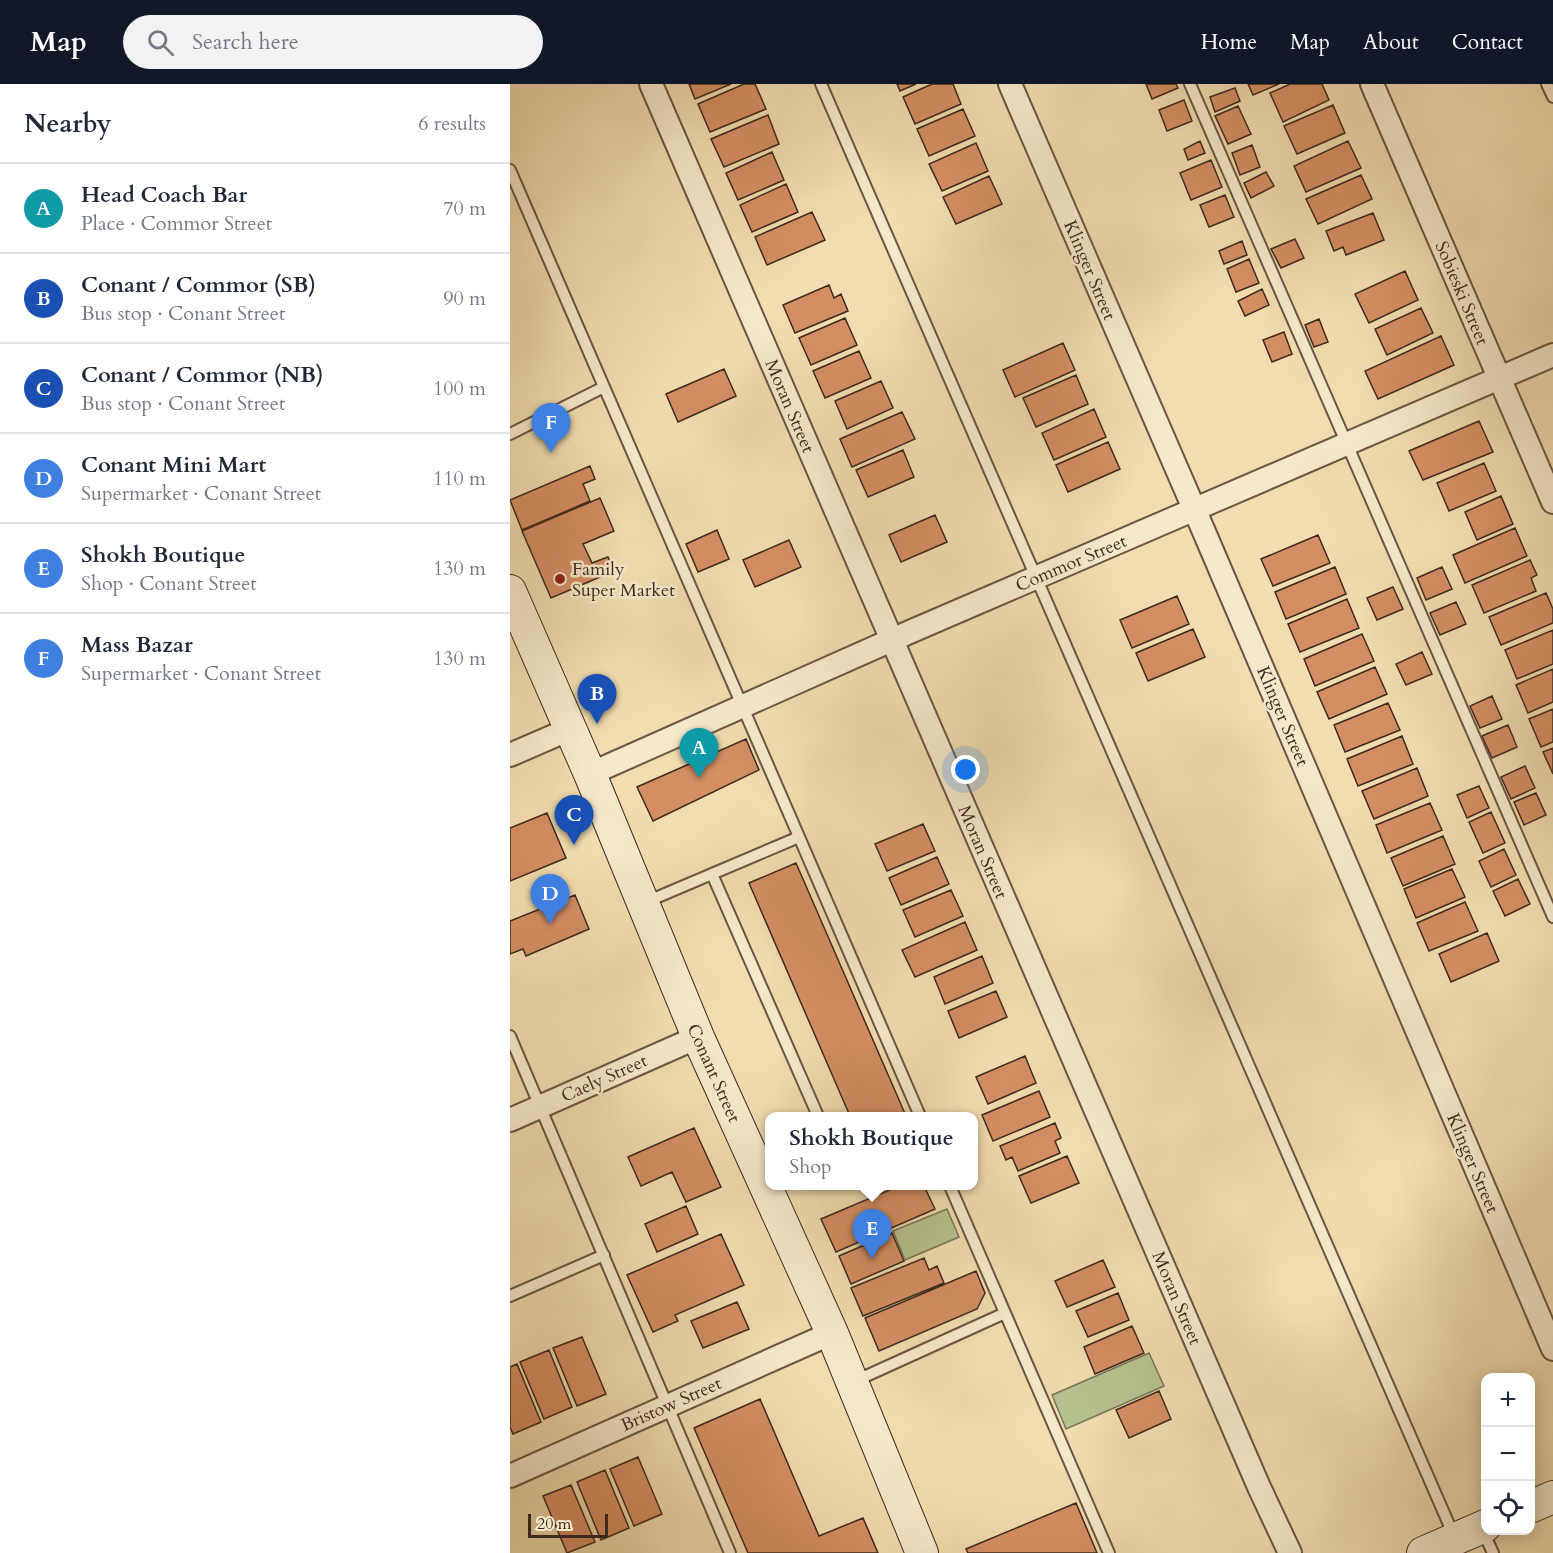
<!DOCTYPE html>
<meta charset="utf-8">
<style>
:root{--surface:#fff;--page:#f2f2f3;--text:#1f2937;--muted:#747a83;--line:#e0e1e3;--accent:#111827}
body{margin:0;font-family:Cardo,serif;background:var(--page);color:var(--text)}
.controls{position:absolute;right:18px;bottom:18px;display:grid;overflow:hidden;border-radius:12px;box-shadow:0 3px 15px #0003}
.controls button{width:54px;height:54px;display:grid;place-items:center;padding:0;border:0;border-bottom:2px solid var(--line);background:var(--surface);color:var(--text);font:30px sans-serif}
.scale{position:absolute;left:18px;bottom:15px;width:80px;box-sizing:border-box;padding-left:6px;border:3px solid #3d291d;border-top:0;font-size:16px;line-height:21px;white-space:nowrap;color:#3d291d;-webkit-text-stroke:4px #f6e9cb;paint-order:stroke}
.you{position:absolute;left:456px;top:686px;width:21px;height:21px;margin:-15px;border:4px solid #fff;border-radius:50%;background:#1a73e8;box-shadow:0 0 0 9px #1a73e833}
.badge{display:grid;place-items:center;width:39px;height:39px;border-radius:50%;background:var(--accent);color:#fff;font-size:20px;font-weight:700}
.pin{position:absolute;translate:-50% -50px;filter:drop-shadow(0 2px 3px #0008)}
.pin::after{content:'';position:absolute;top:32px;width:21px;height:18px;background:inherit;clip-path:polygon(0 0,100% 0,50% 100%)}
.popup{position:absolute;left:255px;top:1028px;width:213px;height:78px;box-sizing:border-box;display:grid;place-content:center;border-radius:12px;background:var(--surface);filter:drop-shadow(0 2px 4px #0005);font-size:20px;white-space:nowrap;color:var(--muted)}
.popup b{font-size:22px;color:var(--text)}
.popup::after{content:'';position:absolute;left:50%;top:100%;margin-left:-12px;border:12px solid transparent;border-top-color:var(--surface)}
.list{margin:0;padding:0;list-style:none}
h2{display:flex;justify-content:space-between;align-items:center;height:78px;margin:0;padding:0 24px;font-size:26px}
h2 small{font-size:20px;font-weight:400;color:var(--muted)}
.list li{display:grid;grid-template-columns:39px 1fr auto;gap:18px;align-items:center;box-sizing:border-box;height:90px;padding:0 24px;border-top:2px solid var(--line)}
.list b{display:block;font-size:22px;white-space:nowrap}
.list p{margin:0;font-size:20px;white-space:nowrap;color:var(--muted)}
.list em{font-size:20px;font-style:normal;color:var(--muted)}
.icon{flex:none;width:33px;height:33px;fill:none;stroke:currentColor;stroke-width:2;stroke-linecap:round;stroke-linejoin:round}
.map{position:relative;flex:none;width:1043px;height:1469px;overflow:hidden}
header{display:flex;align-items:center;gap:36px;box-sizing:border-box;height:84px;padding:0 30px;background:var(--accent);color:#fff}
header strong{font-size:28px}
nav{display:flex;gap:33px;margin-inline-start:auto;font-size:21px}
.search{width:420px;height:54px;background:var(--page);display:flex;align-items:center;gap:15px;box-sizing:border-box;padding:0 21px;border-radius:33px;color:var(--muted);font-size:22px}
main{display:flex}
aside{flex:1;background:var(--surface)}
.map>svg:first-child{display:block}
.green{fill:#b6c28e;stroke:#7a7656;stroke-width:1.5}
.building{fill:#d58e63;stroke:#3d291d;stroke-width:1.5}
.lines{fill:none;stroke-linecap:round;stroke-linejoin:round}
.lane-casing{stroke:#6a5642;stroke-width:14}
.street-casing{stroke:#6a5642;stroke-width:26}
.secondary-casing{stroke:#3d291d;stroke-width:34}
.lane{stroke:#f6e9cb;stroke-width:10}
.street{stroke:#f6e9cb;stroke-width:22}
.secondary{stroke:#f6e9cb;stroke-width:32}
.poi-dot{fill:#8f2418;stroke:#f6e9cb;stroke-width:2}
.labels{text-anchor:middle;stroke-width:5;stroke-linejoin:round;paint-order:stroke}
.street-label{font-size:18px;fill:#3d291d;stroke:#f6e9cb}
.poi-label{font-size:18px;fill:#3d291d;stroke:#f6e9cb;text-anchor:start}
</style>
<header>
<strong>Map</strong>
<div class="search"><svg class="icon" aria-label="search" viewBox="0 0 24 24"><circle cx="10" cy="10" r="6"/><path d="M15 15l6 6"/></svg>Search here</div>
<nav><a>Home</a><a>Map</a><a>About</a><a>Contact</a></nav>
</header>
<main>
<aside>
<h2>Nearby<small>6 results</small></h2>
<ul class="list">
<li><span class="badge" style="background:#0f9aa8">A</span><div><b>Head Coach Bar</b><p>Place · Commor Street</p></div><em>70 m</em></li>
<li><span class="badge" style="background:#1a4fb4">B</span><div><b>Conant / Commor (SB)</b><p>Bus stop · Conant Street</p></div><em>90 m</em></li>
<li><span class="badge" style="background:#1a4fb4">C</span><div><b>Conant / Commor (NB)</b><p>Bus stop · Conant Street</p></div><em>100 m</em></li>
<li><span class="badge" style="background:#3f7fe0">D</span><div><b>Conant Mini Mart</b><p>Supermarket · Conant Street</p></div><em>110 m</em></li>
<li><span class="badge" style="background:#3f7fe0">E</span><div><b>Shokh Boutique</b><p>Shop · Conant Street</p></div><em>130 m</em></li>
<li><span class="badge" style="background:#3f7fe0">F</span><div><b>Mass Bazar</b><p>Supermarket · Conant Street</p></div><em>130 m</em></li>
</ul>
</aside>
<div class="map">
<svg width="1043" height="1469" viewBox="0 0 1043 1469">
<rect width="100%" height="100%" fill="#f1ddaf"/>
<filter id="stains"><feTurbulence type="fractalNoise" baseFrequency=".00333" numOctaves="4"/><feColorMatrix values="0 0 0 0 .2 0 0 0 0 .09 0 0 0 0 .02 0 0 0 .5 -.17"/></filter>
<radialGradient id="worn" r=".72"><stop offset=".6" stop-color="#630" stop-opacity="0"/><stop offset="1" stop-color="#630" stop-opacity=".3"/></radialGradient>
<!-- green -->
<path class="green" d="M437,1125L449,1153L395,1176L383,1147Z
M639,1269L654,1302L556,1345L542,1311Z"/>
<!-- building -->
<path class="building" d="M179,0H221L185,15Z
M234,0H245L256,25L200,48L188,20Z
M387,0H406L390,7Z
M422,0H443L451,20L405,40L393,13Z
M636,0H666L668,4L642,15Z
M738,0H769L743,11Z
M780,0H812L819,16L773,38L760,9Z
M725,4L730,17L705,28L700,13Z
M674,16L682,37L657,47L649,26Z
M823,21L835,49L787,70L774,42Z
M728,22L741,50L718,60L705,32Z
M453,25L465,52L419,72L407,45Z
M258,31L269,60L214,83L201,55Z
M690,57L695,69L678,76L674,65Z
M838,57L851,84L796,108L784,82Z
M466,59L478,87L432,107L419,80Z
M742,61L750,83L730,91L722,69Z
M262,68L274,96L228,116L216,89Z
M701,76L712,103L681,116L670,89Z
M756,88L764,102L741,114L734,99Z
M851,91L862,115L808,140L796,115Z
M479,92L492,120L446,140L433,113Z
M276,100L288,128L242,148L230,121Z
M715,111L724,133L699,143L690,121Z
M302,128L315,156L257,181L245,153Z
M863,129L874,156L836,171L833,163L824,167L816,147Z
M785,155L794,174L771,184L761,165Z
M732,157L737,171L714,180L709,167Z
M739,175L749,199L726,208L717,185Z
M895,187L908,216L859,239L845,210Z
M319,201L324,214L331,210L338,227L285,249L273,221Z
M752,205L759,221L735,232L728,217Z
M911,224L923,249L877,271L865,245Z
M335,234L347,261L301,281L289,254Z
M809,235L818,258L804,263L795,241Z
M774,248L782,270L762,278L753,256Z
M931,252L944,281L868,315L855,287Z
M553,259L565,286L505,313L493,286Z
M349,267L361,294L315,314L303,287Z
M214,285L226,312L168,338L156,310Z
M566,291L578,320L526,343L513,314Z
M371,297L383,324L337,345L325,317Z
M584,325L596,353L544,376L532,349Z
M392,328L405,355L342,383L330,355Z
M969,337L983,368L913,396L899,367Z
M598,358L610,385L558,408L546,381Z
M393,366L404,393L358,413L346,386Z
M974,379L986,407L939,427L927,399Z
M80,382L85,395L73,400L80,417L12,446L0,416Z
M991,412L1003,440L967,456L955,428Z
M90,414L104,447L73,460L82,479L98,473L104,487L41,514L12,447Z
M425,431L437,458L391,478L379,451Z
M1005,444L1017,472L955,499L943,471Z
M207,446L219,475L188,488L176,460Z
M808,451L820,479L763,502L751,475Z
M279,456L291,483L245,503L233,476Z
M1020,476L1027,491L1021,494L1026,507L974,529L962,501Z
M825,483L836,510L776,535L765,508Z
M932,483L942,505L916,516L907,494Z
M883,503L893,525L867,536L857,514Z
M1036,509L1043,525V539L991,561L979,533Z
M667,512L679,540L622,564L610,536Z
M837,515L849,544L790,568L778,540Z
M946,518L956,540L930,551L920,529Z
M683,545L695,573L638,597L626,569Z
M1043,546V580L1007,595L995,566Z
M852,550L864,577L805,602L794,575Z
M912,568L922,590L896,601L886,580Z
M865,583L877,610L819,635L807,608Z
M1043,585V618L1018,629L1006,601Z
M982,612L992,635L970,644L960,622Z
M878,619L890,646L835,668L824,641Z
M1043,625V658L1031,663L1019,635Z
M998,641L1007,663L982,674L972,652Z
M892,652L903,680L848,702L837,675Z
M236,655L249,686L143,737L127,703Z
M1043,664V690L1033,668Z
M1015,682L1025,704L1001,715L991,693Z
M907,684L918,712L864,735L852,707Z
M969,702L979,724L957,734L947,711Z
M1026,709L1036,731L1014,741L1004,718Z
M920,719L932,746L877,769L866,741Z
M981,728L995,759L973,769L959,738Z
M37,729L56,774L0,797V744Z
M413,740L425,767L377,787L365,760Z
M933,752L945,780L893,802L881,774Z
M994,765L1006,791L981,803L969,777Z
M427,773L439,800L391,821L379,794Z
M286,779L396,1032H340L239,799Z
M942,785L955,813L906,834L894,805Z
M1008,795L1020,820L995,832L983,807Z
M441,806L453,832L405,853L393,826Z
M65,811L79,845L16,872L13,865L0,870V837Z
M955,818L968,847L919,867L907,839Z
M455,838L467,866L405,893L392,866Z
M977,849L989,877L941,898L929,870Z
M472,872L483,899L435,920L424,893Z
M486,907L497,933L449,954L438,927Z
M515,972L526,999L478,1020L466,993Z
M529,1007L540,1033L483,1057L472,1031Z
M545,1039L551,1054L545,1057L550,1069L508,1087L502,1073L496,1076L490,1062Z
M184,1044L211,1103L176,1118L162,1088L131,1102L118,1073Z
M557,1072L569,1099L521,1119L509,1092Z
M389,1102H414L425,1125L326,1168L311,1135Z
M176,1122L188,1150L147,1168L135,1140Z
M382,1149L394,1177L341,1200L329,1172Z
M211,1150L234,1201L165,1231L168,1237L143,1248L117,1191Z
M414,1174L419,1186L427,1182L434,1199L353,1232L341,1204Z
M593,1176L605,1203L557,1223L545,1197Z
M466,1187L475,1209L467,1225L369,1267L355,1234Z
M608,1209L619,1236L578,1253L566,1227Z
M227,1218L239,1245L193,1264L181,1237Z
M622,1242L634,1269L585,1290L574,1263Z
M72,1253L96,1310L67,1322L43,1264Z
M39,1266L62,1323L34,1335L10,1278Z
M7,1280L31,1338L3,1350L0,1343V1283Z
M649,1307L661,1335L619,1354L606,1326Z
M250,1315L309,1452L353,1434L368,1469H238L184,1344Z
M128,1373L152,1430L124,1442L100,1385Z
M95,1386L119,1444L91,1456L67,1398Z
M61,1401L85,1458L57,1469L33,1412Z
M566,1419L587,1469H458L456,1465Z"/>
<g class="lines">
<defs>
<path id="lane" d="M311,0L944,1452
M680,0L1043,833
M1037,0L1043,13
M0,86L410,1032
M0,350L94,303
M202,790L308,1032
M136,818L289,753
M0,952L220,1469
M440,1102L599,1469
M0,1212L94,1171
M345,1297L495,1229
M973,1447L983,1469"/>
<path id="street" d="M141,0L749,1403L780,1469
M500,0L695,450L1043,1265
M862,0L1043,418
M0,671L60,645
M80,690L402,547L1043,271
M0,1036L188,953
M0,1392L322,1249"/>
<path id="secondary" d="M0,507L80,690L188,953L322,1249L412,1469
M1020,1423L1043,1413
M913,1469L975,1442"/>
</defs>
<!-- lane casing -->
<use href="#lane" class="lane-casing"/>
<!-- street casing -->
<use href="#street" class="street-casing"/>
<!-- secondary casing -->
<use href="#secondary" class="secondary-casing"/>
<!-- lane -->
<use href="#lane" class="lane"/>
<!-- street -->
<use href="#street" class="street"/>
<!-- secondary -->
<use href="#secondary" class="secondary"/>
</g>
<!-- markers -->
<circle class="poi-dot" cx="50" cy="495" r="6"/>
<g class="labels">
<!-- street labels -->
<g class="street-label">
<text transform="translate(580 186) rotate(67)" y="6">Klinger Street</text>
<text transform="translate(952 209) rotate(67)" y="6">Sobieski Street</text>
<text transform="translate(280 322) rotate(67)" y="6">Moran Street</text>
<text transform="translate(561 479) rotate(-23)" y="6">Commor Street</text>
<text transform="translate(773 632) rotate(67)" y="6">Klinger Street</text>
<text transform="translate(473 768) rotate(67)" y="6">Moran Street</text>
<text transform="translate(204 989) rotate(66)" y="6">Conant Street</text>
<text transform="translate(94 994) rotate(-24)" y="6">Caely Street</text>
<text transform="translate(963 1079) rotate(67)" y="6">Klinger Street</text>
<text transform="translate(667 1214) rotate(67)" y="6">Moran Street</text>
<text transform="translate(161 1320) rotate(-24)" y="6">Bristow Street</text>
</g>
<!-- poi labels -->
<g class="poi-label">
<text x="62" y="491">Family<tspan x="62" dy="21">Super Market</tspan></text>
</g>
</g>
<rect width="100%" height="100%" filter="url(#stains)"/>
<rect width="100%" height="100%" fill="url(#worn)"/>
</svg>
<div class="controls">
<button>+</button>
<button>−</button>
<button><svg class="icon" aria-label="locate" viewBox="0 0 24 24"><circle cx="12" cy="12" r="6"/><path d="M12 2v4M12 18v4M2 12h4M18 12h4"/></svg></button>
</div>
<div class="scale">20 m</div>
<div class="you"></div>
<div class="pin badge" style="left:189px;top:694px;background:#0f9aa8">A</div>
<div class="pin badge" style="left:87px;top:640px;background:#1a4fb4">B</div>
<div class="pin badge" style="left:64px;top:761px;background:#1a4fb4">C</div>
<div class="pin badge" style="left:40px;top:840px;background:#3f7fe0">D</div>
<div class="pin badge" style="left:362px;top:1175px;background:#3f7fe0">E</div>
<div class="popup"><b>Shokh Boutique</b>Shop</div>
<div class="pin badge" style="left:41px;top:369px;background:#3f7fe0">F</div>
</div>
</main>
